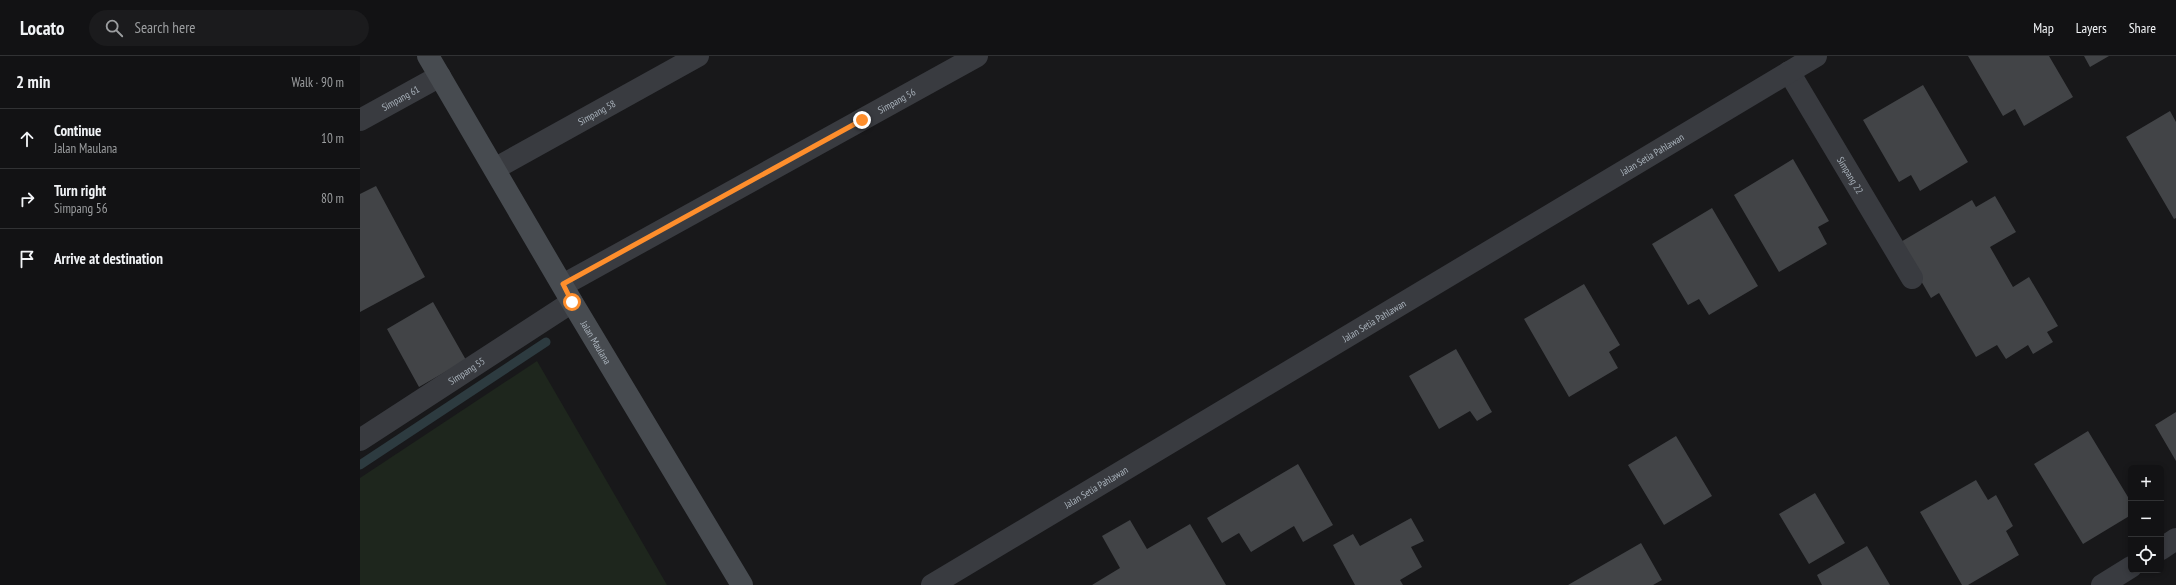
<!DOCTYPE html>
<meta charset="utf-8">
<style>
:root{--surface:#121214;--page:#1b1b1d;--text:#f1f3f6;--muted:#9c9ea0;--line:#313234}
body{margin:0;font-family:"PT Sans Narrow",sans-serif;background:var(--page);color:var(--text)}
.controls{position:absolute;right:12px;bottom:12px;display:grid;overflow:hidden;border-radius:6px;box-shadow:0 2px 6px #0003}
.controls button{width:36px;height:36px;display:grid;place-items:center;padding:0;border:0;border-bottom:1px solid var(--line);background:var(--surface);color:var(--text);font:20px sans-serif}
.stop{position:absolute;width:12px;height:12px;margin:-9px;border:3px solid #fe8e2c;border-radius:50%;background:#fff}
.stop.end{background:#fe8e2c;border-color:#fff;box-shadow:0 1px 4px #0008}
.list{margin:0;padding:0;list-style:none}
h2{display:flex;justify-content:space-between;align-items:center;height:52px;margin:0;padding:0 16px;font-size:17px}
h2 small{font-size:13px;font-weight:400;color:var(--muted)}
.list li{display:grid;grid-template-columns:26px 1fr auto;gap:12px;align-items:center;box-sizing:border-box;height:60px;padding:0 16px;border-top:1px solid var(--line)}
.list b{display:block;font-size:15px;white-space:nowrap}
.list p{margin:0;font-size:13px;white-space:nowrap;color:var(--muted)}
.list em{font-size:13px;font-style:normal;color:var(--muted)}
.icon{flex:none;width:22px;height:22px;fill:none;stroke:currentColor;stroke-width:2;stroke-linecap:round;stroke-linejoin:round}
.map{position:relative;flex:none;width:1816px;height:529px;overflow:hidden}
header{display:flex;align-items:center;gap:24px;box-sizing:border-box;height:56px;padding:0 20px;background:var(--surface);border-bottom:1px solid var(--line)}
header strong{font-size:19px}
nav{display:flex;gap:22px;margin-inline-start:auto;font-size:14px}
.search{width:280px;height:36px;background:var(--page);display:flex;align-items:center;gap:10px;box-sizing:border-box;padding:0 14px;border-radius:22px;color:var(--muted);font-size:15px}
main{display:flex}
aside{flex:1;background:var(--surface)}
.map>svg:first-child{display:block}
.green{fill:#1e261d}
.lines{fill:none;stroke-linecap:round;stroke-linejoin:round}
.stream{stroke:#2d3b40;stroke-width:9}
.building{fill:#424447}
.minor{stroke:#393b40;stroke-width:22}
.secondary{stroke:#474b50;stroke-width:22}
.route{stroke:#fe8e2c;stroke-width:5}
.labels{text-anchor:middle;stroke-width:3;stroke-linejoin:round;paint-order:stroke}
.street-label{font-size:10px;fill:#a9b2bb;stroke:#131315}
</style>
<header>
<strong>Locato</strong>
<div class="search"><svg class="icon" aria-label="search" viewBox="0 0 24 24"><circle cx="10" cy="10" r="6"/><path d="M15 15l6 6"/></svg>Search here</div>
<nav><a>Map</a><a>Layers</a><a>Share</a></nav>
</header>
<main>
<aside>
<h2>2 min<small>Walk · 90 m</small></h2>
<ul class="list">
<li><svg class="icon" aria-label="ahead" viewBox="0 0 24 24"><path d="M12 20V5M6 11l6-6 6 6"/></svg><div><b>Continue</b><p>Jalan Maulana</p></div><em>10 m</em></li>
<li><svg class="icon" aria-label="right" viewBox="0 0 24 24"><path d="M7 20v-9h11M14 6l5 5-5 5"/></svg><div><b>Turn right</b><p>Simpang 56</p></div><em>80 m</em></li>
<li><svg class="icon" aria-label="arrive" viewBox="0 0 24 24"><path d="M6 21V4h12l-3 4 3 4H6"/></svg><div><b>Arrive at destination</b></div></li>
</ul>
</aside>
<div class="map">
<svg width="1816" height="529" viewBox="0 0 1816 529">
<rect width="100%" height="100%" fill="#18181a"/>
<!-- green -->
<path class="green" d="M177,305L307,529H0V422Z"/>
<g class="lines">
<!-- stream -->
<path class="stream" d="M0,409L186,286"/>
</g>
<!-- building -->
<path class="building" d="M1608,0H1689L1713,41L1664,70L1655,53L1643,60Z
M1724,0H1749L1730,11Z
M1563,29L1608,106L1560,135L1551,119L1539,126L1503,64Z
M1810,55L1816,66V162L1814,163L1766,81Z
M1433,103L1469,165L1458,171L1467,188L1419,216L1374,139Z
M16,130L65,221L0,256V138Z
M1635,140L1656,176L1630,191L1653,231L1669,221L1698,270L1687,276L1693,286L1673,298L1668,289L1646,303L1637,289L1616,301L1579,237L1571,242L1539,187L1612,144L1616,151Z
M1352,152L1398,230L1349,259L1339,243L1328,249L1292,188Z
M1224,228L1260,289L1249,296L1258,312L1209,341L1164,263Z
M73,246L106,304L59,331L27,273Z
M1096,293L1132,356L1117,365L1110,355L1079,373L1049,320Z
M1816,356V405L1795,369Z
M1728,375L1771,446V459L1723,488L1674,408Z
M1316,380L1352,440L1304,469L1268,409Z
M938,408L973,469L943,486L934,470L891,496L879,477L862,487L847,462Z
M1616,424L1628,444L1636,439L1653,470L1646,475L1659,499L1608,529H1602L1560,456Z
M1455,437L1485,487L1449,508L1419,458Z
M1051,462L1064,485L1051,491L1062,511L1040,524L1043,529H995L973,489L993,478L1000,490Z
M770,464L787,493L830,468L866,529H732L760,512L742,480Z
M1281,487L1302,524L1293,529H1208Z
M1507,490L1530,529H1462L1457,519Z"/>
<g class="lines">
<!-- minor -->
<g class="minor">
<path id="s1" d="M1429,16L1552,222"/>
<path id="s2" d="M0,64L80,20"/>
<path id="s3" d="M136,112L338,0"/>
<path id="s4" d="M203,229L617,0"/>
<path id="s5" d="M0,384L212,246"/>
<path d="M1801,493L1816,483"/>
<path id="s6" d="M572,529L1456,0"/>
<path d="M1742,529L1771,511"/>
</g>
<!-- secondary -->
<path class="secondary" id="s7" d="M68,0L212,246L382,529"/>
</g>
<g class="lines">
<!-- route -->
<path class="route" d="M212,246L203,228L502,64"/>
</g>
<g class="labels">
<!-- street labels -->
<g class="street-label">
<text dy="4" stroke="none"><textPath href="#s2" startOffset="46">Simpang 61</textPath></text>
<text dy="4" stroke="none"><textPath href="#s4" startOffset="381">Simpang 56</textPath></text>
<text dy="4" stroke="none"><textPath href="#s3" startOffset="115">Simpang 58</textPath></text>
<text dy="4" stroke="none"><textPath href="#s6" startOffset="839">Jalan Setia Pahlawan</textPath></text>
<text dy="4" stroke="none"><textPath href="#s1" startOffset="120">Simpang 22</textPath></text>
<text dy="4" stroke="none"><textPath href="#s6" startOffset="515">Jalan Setia Pahlawan</textPath></text>
<text dy="4" stroke="none"><textPath href="#s7" startOffset="332">Jalan Maulana</textPath></text>
<text dy="4" stroke="none"><textPath href="#s5" startOffset="127">Simpang 55</textPath></text>
<text dy="4" stroke="none"><textPath href="#s6" startOffset="191">Jalan Setia Pahlawan</textPath></text>
</g>
</g>
</svg>
<div class="controls">
<button>+</button>
<button>−</button>
<button><svg class="icon" aria-label="locate" viewBox="0 0 24 24"><circle cx="12" cy="12" r="6"/><path d="M12 2v4M12 18v4M2 12h4M18 12h4"/></svg></button>
</div>
<div class="stop" style="left:212px;top:246px"></div>
<div class="stop end" style="left:502px;top:64px"></div>
</div>
</main>
